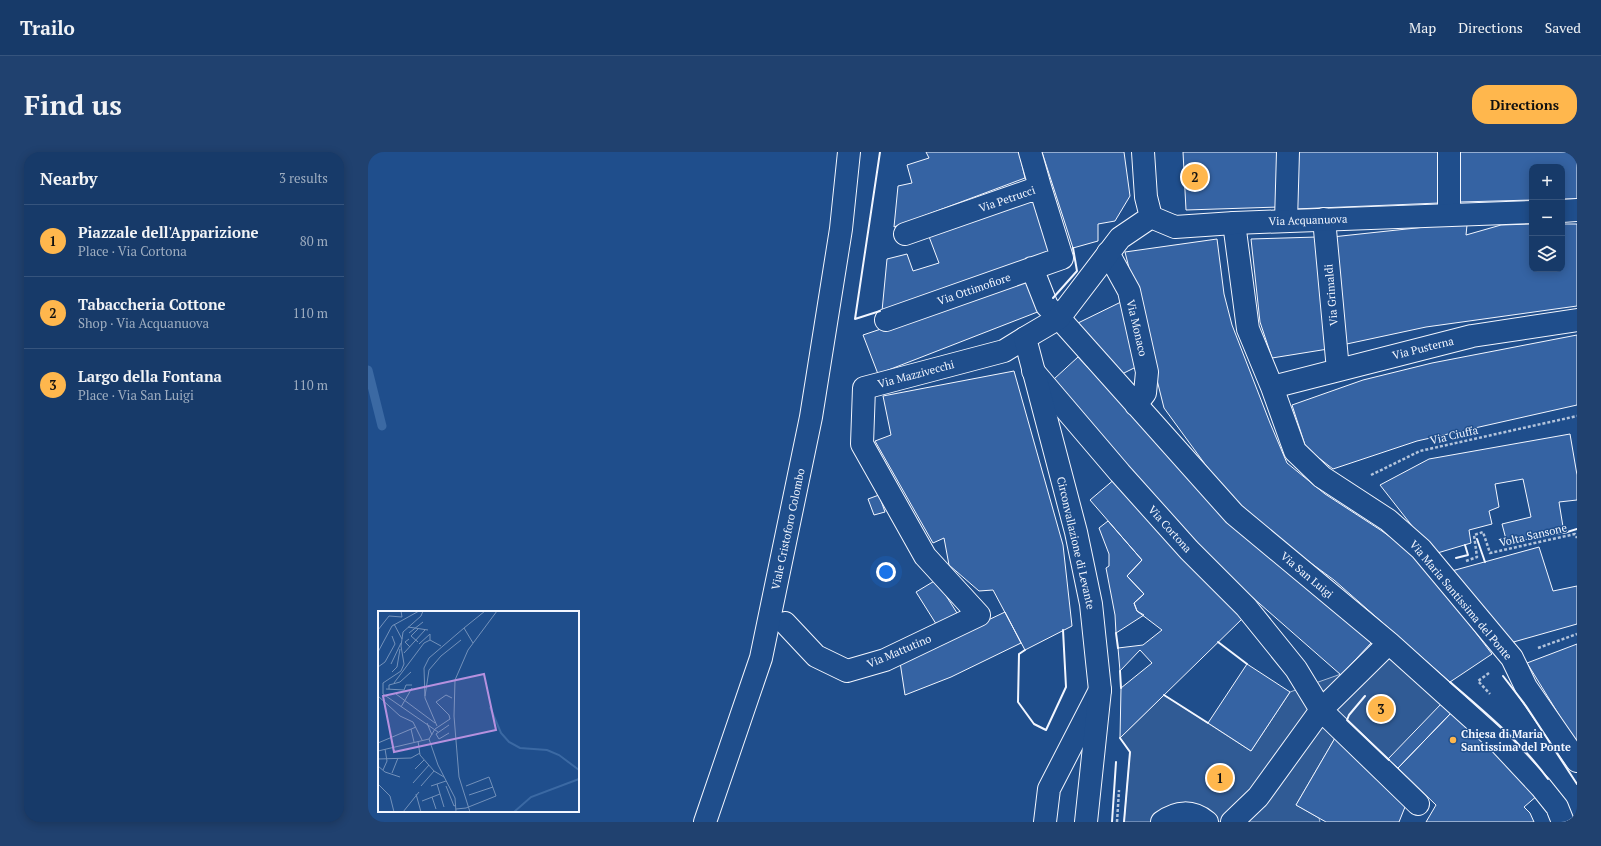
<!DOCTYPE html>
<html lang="en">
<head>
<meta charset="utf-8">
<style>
  :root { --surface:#173a69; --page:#20416f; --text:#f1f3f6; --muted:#9eadc0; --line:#36547d; --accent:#ffb74d }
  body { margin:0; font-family:"PT Serif",serif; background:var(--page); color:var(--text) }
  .controls { position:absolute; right:12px; top:12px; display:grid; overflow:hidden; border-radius:8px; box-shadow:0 2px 10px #0003 }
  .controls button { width:36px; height:36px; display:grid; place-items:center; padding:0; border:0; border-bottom:1px solid var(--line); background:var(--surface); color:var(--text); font:20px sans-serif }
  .you { position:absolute; left:518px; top:420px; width:14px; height:14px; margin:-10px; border:3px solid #fff; border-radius:50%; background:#1a73e8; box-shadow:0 0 0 6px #1a73e833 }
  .badge { display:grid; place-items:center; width:26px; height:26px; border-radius:50%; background:var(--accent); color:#111; font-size:13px; font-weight:700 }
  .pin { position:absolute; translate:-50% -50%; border:2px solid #fff; box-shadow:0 1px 4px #0006 }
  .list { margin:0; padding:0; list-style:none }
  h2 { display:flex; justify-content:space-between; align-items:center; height:52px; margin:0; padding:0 16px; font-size:17px }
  h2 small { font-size:13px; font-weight:400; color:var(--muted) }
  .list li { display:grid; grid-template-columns:26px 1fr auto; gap:12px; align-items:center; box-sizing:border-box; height:72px; padding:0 16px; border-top:1px solid var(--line) }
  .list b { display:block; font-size:15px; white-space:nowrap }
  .list p { margin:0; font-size:13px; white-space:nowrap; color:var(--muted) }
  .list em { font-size:13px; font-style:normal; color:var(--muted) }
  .icon { flex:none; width:22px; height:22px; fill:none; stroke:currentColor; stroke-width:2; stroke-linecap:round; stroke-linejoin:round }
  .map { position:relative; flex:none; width:1209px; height:670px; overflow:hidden; border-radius:16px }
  header { display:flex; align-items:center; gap:24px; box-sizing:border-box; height:56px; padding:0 20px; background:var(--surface); border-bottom:1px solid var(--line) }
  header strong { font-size:19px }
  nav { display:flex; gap:22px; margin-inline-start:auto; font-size:14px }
  .intro { display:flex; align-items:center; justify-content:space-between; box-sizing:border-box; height:96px; padding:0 24px }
  h1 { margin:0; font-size:28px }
  .button { padding:10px 18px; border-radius:16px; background:var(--accent); color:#111; font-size:14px; font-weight:700 }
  main { display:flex; gap:24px; padding:0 24px }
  aside { flex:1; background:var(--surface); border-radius:16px; box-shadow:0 2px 10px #0003 }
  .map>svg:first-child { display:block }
  .parking { fill:#305b95; stroke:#a8bbd7 }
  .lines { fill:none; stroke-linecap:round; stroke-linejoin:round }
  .stream { stroke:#3b69a3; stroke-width:9 }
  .building { fill:#3563a3; stroke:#f2f6ff }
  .minor-casing { stroke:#f2f6ff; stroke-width:24 }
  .tertiary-casing { stroke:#f2f6ff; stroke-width:24 }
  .secondary-casing { stroke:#f2f6ff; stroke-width:24 }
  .path { stroke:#b3c4dc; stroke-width:2.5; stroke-dasharray:3 2; stroke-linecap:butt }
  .minor { stroke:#1f4e8c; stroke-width:22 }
  .tertiary { stroke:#1f4e8c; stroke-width:22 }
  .secondary { stroke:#1f4e8c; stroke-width:22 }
  .wall { stroke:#f2f6ff; stroke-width:2 }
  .poi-dot { fill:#ffb74d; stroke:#1f4e8c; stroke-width:1.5 }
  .labels { text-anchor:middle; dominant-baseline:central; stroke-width:3; stroke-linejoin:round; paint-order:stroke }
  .street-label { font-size:11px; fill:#f2f6ff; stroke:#1f4e8c }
  .poi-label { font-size:11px; font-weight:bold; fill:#f2f6ff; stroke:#1f4e8c; text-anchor:start }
  .inset-river { fill:none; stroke:#3b69a3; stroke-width:2 }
  .inset-road { fill:none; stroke:#7391ba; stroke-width:1 }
  .view { fill:#b691df; fill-opacity:0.15; stroke:#b691df; stroke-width:2 }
  .inset-edge { fill:none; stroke:#f2f6ff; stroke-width:2 }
</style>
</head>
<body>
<header>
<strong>Trailo</strong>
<nav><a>Map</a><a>Directions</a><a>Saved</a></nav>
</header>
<div class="intro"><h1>Find us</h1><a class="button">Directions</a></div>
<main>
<aside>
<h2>Nearby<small>3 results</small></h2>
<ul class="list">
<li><span class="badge">1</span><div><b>Piazzale dell'Apparizione</b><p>Place · Via Cortona</p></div><em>80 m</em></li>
<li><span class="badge">2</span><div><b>Tabaccheria Cottone</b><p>Shop · Via Acquanuova</p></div><em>110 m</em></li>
<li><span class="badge">3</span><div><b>Largo della Fontana</b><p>Place · Via San Luigi</p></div><em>110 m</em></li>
</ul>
</aside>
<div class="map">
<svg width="1209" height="670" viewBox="0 0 1209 670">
  <rect width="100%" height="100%" fill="#1f4e8c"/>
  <!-- parking -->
  <path class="parking" d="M 1004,490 L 1084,560 L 1022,625 L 967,586 L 928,653 L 951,666 L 952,670 L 756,670 L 762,600 L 752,586 L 796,543 L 883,599 L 922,540 L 973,522 Z"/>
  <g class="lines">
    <!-- stream -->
    <path class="stream" d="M 0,218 L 14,274"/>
  </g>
  <!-- building -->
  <path class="building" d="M 558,0 L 651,0 L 657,26 L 526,75 L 530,34 L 544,31 L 539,13 L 561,6 Z
    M 674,0 L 756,0 L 762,44 L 747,69 L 730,72 L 730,89 L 705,96 Z
    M 815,0 L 913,0 L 911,55 L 818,58 Z
    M 926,0 L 1070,0 L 1071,51 L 927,57 Z
    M 1092,0 L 1209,0 L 1209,47 L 1194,47 L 1194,15 L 1164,15 L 1164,48 L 1092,50 Z
    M 667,47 L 684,101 L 514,159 L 519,107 L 539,102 L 545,119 L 571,111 L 560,82 Z
    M 1164,72 L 1164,117 L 1194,117 L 1194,72 L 1209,72 L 1209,154 L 1058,175 L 974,193 L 964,85 L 1076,73 L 1099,73 L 1098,83 L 1133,73 Z
    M 949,85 L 960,197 L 904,206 L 892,170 L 883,87 Z
    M 849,87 L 856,142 L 864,173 L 902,271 L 919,311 L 957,342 L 1014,379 L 1050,405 L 1124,502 L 1082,530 L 966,428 L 899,379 L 850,330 L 796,256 L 757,100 Z
    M 659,128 L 672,159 L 510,222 L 495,183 Z
    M 757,148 L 770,214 L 754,222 L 710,171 Z
    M 1209,183 L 1209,253 L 1049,289 L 965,317 L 938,296 L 924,253 L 995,228 L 1064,211 Z
    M 710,205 L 881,387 L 1004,490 L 973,523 L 827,395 L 686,227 Z
    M 646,219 L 695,393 L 704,474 L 657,498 L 625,438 L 611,439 L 581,413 L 576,386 L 565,391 L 507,289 L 523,283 L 515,244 Z
    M 1202,282 L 1209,323 L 1209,348 L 1191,350 L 1196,381 L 1139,391 L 1134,372 L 1163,365 L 1155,327 L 1127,332 L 1131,355 L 1121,359 L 1124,372 L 1101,378 L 1103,391 L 1066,402 L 1012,333 L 1061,307 Z
    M 748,326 L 875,466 L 752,586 L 753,536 L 784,511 L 772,498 L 752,519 L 750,496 L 775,493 L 794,478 L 769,459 L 766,451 L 776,442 L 759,424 L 774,408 L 722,348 Z
    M 511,343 L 517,360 L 506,363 L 500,347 Z
    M 740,369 L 774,408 L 759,424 L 776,442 L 766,451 L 769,459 L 776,463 L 748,481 L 747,463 L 738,416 L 741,414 L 741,402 L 731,376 Z
    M 1171,395 L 1185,439 L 1209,434 L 1209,472 L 1142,491 L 1080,420 Z
    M 568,428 L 591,464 L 570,475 L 548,440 Z
    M 637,460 L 653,491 L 583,525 L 537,543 L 532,510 Z
    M 1209,492 L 1209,592 L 1159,511 Z
    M 879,512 L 922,540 L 883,599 L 840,571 Z
    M 1074,551 L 1084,560 L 1030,616 L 1020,607 Z
    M 1084,560 L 1170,643 L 1156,655 L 1162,661 L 1166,670 L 1058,670 L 1068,653 L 1030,616 Z
    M 967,586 L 1037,655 L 1031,670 L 958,670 L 928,653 Z"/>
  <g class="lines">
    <!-- minor casing -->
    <g class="minor-casing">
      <path id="minor" d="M 662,0 L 672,35
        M 1081,0 L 1081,63
        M 956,67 L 970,218
        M 918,69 L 920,0
        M 866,71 L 880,177 L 904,235 L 927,299 L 954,325 L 1020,368 L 1053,397 L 1144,506 L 1158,535 L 1209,609
        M 740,101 L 761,139 L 779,220 L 777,241 L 768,253
        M 664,116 L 679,154 L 691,166 L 866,362 L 1021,491 L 1132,591 L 1173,635 L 1189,655 L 1195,670
        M 518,168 L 694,106 L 672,35 L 537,82
        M 665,219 L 752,321 L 821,398 L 878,455 L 928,517 L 953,558 L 1050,652
        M 904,235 L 1104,184 L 1209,168
        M 417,471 L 448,504 L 479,519 L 517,508 L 611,463 L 557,404 L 494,292 L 496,236 L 636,199 L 657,186
        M 677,670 L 681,637 L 732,538
        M 794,670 C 809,659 824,658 839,670
        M 864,670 L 890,645 L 953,558 L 1021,491"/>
    </g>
    <!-- tertiary casing -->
    <g class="tertiary-casing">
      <path id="tertiary" d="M 775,0 L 778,45 L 783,65
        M 1194,59 L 1209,58
        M 783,65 L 807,75 L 866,71 L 1164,60
        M 718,670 L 732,538 L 723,452 L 708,380 L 657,186 L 691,166 L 752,86 L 783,65"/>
    </g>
    <!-- secondary casing -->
    <g class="secondary-casing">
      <path id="secondary" d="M 337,670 L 393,506 L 443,265 L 473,77 L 481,0"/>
    </g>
    <!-- path -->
    <path class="path" d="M 1003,323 L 1052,299 L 1209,264
      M 1098,409 L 1109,405 L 1106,383 L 1115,380 L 1122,401 L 1207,382 L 1209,386
      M 1170,496 L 1209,482
      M 1121,521 L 1110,529 L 1122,542
      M 749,670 L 751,638"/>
    <!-- minor -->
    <use href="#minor" class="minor"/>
    <!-- tertiary -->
    <use href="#tertiary" class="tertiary"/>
    <!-- secondary -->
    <use href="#secondary" class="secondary"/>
    <!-- wall -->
    <path class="wall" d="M 512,0 L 487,167 L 512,159
      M 685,146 L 709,119 L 705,96
      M 1196,381 L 1209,377
      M 1109,387 L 1117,410
      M 1088,406 L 1100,403 L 1097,393
      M 748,481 L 750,496
      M 850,490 L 879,512
      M 657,498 L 651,502 L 650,550 L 666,572 L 678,578 L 698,535 L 695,478
      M 752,519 L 753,536
      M 1135,524 L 1158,554 L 1209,632
      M 1082,530 C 1117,560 1153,590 1180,627
      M 796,543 L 840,571
      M 997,544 L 981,563 L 979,568 L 1021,608
      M 752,586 L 762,600 L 756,670
      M 744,670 L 748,610"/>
  </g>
  <!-- markers -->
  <circle class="poi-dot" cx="1085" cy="588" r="4"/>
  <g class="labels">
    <!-- street labels -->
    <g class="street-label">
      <text transform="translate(639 47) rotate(-19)">Via Petrucci</text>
      <text transform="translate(940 68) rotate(-2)">Via Acquanuova</text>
      <text transform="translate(606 137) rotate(-19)">Via Ottimofiore</text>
      <text transform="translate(963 143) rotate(-95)">Via Grimaldi</text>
      <text transform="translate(769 176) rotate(77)">Via Monaco</text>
      <text transform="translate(1055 196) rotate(-14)">Via Pusterna</text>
      <text transform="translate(548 222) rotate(-15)">Via Mazzivecchi</text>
      <text transform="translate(1086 283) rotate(-13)">Via Ciuffa</text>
      <text transform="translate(420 377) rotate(-78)">Viale Cristoforo Colombo</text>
      <text transform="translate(802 377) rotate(48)">Via Cortona</text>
      <text transform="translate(1165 383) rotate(-13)">Volta Sansone</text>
      <text transform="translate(708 391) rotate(77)">Circonvallazione di Levante</text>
      <text transform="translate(939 423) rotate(40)">Via San Luigi</text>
      <text transform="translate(1093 448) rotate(50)">Via Maria Santissima del Ponte</text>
      <text transform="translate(531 499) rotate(-23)">Via Mattutino</text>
    </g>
    <!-- poi labels -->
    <g class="poi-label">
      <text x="1093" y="582">Chiesa di Maria<tspan x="1093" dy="13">Santissima del Ponte</tspan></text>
    </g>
  </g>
  <!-- overview -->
  <g transform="translate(10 459)">
    <rect width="201" height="201" fill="#1f4e8c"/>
    <path class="inset-river" d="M 112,96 L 123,122 L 131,131 L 142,137 L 169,139 L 181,144 L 201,159M 136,201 L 153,186 L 201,168"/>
    <path class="inset-road" d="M 45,0 L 43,5 L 25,21 L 23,35 L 26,53 L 23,60 L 5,72 L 5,83 L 60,121M 16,13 L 24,28M 30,16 L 50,19M 0,19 L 11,5 L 24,6 L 23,0M 31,22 L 45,11M 31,28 L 27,31 L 32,36M 40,31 L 33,25 L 40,18M 95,32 L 86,17 L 107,0M 41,33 L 52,23 L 52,29 L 63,35M 0,41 L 14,15 L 41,0M 26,42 L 47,19M 13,53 L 23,32M 0,56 L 7,51 L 17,33 L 14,25M 14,61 L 19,56 L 22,38M 16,72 L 46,32 L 52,29M 8,78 L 26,79 L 28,74 L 34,74M 11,78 L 11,74 L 22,71 L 33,61M 18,83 L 57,112M 0,85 L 22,105 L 35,111 L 44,129M 47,85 L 51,59 L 63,45 L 83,29M 23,96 L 34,77M 49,112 L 54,124M 59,115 L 47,87 L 46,57 L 51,47 L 86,17M 33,118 L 36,131M 71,122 L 61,128 L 58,123 L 71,114M 51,128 L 60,154 L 77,187 L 78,201M 51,128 L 57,118 L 72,108 L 71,104 L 58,91 L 68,84 L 74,87M 40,130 L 42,144 L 56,160 L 66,166M 0,132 L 38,116M 0,140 L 51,128M 0,148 L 33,147 L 42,142M 0,155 L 7,161 L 22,166M 37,158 L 46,149M 5,159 L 9,150 L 7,138M 14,162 L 20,147M 35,172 L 51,154M 0,173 L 12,185 L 16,201M 59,173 L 66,196M 43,175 L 56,160M 53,175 L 68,170M 68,175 L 76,195 L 78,194M 38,183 L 43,201M 91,184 L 115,176M 54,186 L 58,198M 44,190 L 62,183M 78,198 L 88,197 L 118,185 L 111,166 L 88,175M 25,201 L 41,181M 92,201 L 81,166 L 76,105 L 77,69 L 90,39 L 119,0"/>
    <path class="view" d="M 106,63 L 118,119 L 16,141 L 5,85 Z"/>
    <rect width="201" height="201" class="inset-edge"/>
  </g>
</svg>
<div class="controls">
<button>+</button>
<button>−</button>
<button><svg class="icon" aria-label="layers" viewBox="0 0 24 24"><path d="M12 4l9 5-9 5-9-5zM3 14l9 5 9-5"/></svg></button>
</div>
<div class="you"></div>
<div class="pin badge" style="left:852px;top:626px">1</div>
<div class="pin badge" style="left:827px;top:25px">2</div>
<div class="pin badge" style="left:1013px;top:557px">3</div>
</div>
</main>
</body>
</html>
